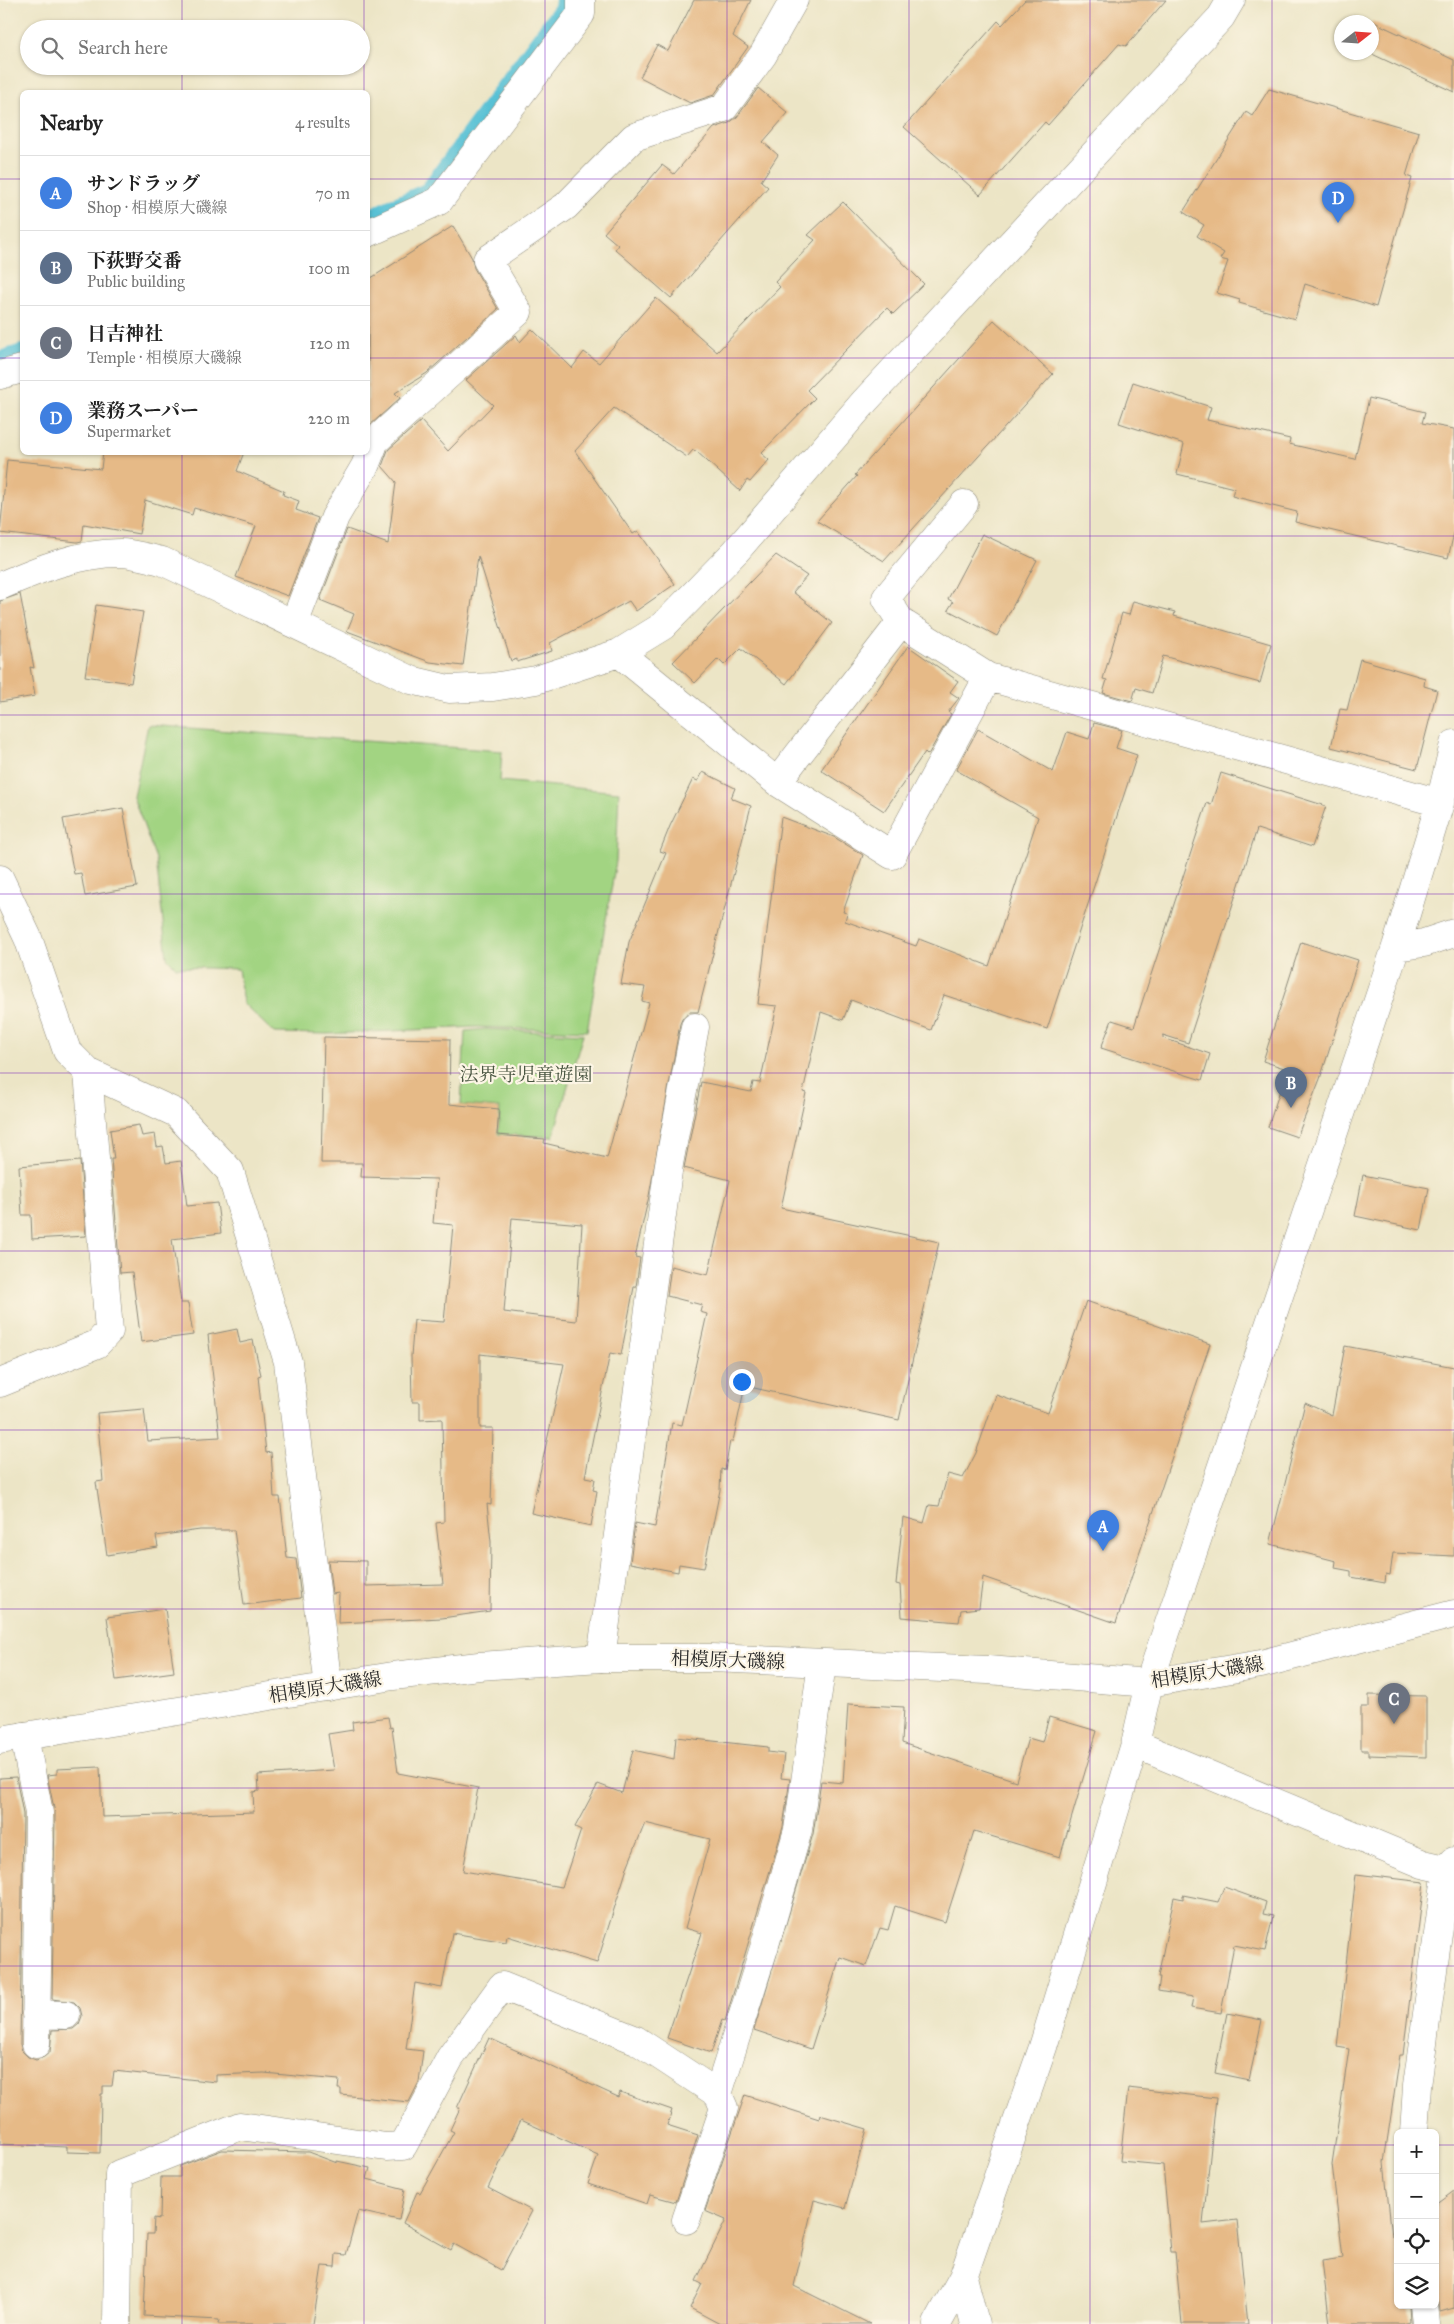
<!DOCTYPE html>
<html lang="en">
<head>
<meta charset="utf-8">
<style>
  :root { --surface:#fff; --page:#f6f6f6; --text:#222; --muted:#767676; --line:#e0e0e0; --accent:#d1495b }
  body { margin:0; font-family:"IM FELL Great Primer","Noto Serif JP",serif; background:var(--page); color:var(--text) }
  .controls { position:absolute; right:15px; bottom:15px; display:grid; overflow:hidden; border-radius:8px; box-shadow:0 1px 4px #0004 }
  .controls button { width:45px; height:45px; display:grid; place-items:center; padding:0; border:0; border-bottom:1px solid var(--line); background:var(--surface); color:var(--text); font:25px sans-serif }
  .compass { position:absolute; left:1334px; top:15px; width:45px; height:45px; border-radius:50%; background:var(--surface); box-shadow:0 1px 4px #0004; rotate:73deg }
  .you { position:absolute; left:741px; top:1381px; width:18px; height:18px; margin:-12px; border:4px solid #fff; border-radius:50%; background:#1a73e8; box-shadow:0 0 0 8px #1a73e833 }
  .badge { display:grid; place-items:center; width:32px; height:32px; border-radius:50%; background:var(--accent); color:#fff; font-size:16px; font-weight:700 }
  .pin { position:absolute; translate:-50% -41px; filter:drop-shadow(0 1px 2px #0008) }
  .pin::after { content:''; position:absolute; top:26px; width:18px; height:15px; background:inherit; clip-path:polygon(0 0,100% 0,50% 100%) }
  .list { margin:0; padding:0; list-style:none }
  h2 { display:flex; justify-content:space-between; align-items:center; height:65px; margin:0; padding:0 20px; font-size:21px }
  h2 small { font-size:16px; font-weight:400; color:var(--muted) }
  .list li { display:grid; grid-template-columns:32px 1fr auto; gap:15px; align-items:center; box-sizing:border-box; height:75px; padding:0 20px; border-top:1px solid var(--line) }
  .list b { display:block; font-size:19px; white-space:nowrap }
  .list p { margin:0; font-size:16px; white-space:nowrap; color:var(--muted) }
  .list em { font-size:16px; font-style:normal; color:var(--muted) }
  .icon { flex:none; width:28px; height:28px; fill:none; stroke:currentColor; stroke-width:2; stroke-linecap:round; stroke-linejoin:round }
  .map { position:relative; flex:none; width:1454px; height:2324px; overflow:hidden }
  .search { position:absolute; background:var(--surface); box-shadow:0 1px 4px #0004; left:20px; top:20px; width:350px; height:55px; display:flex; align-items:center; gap:12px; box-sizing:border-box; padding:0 18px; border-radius:28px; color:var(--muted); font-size:19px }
  .panel { position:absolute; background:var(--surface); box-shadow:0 1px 4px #0004; left:20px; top:90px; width:350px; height:365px; border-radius:8px }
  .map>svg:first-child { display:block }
  .green { fill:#a2d482; stroke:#668056 }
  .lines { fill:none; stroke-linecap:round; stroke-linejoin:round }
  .stream { stroke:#58c1d5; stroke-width:12 }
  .building { fill:#e6ba87; fill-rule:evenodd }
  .minor-casing { stroke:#8c8878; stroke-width:29 }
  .major-casing { stroke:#8c8878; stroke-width:29 }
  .minor { stroke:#fff; stroke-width:28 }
  .major { stroke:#fff; stroke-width:28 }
  .grid { fill:none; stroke:#7b2cbf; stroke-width:1; stroke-opacity:0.55 }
  .labels { text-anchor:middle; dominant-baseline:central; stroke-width:4.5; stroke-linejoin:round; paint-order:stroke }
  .park-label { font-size:19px; fill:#495541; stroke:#fcf5e5 }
  .street-label { font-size:19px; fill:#2b2b2b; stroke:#fcf5e5 }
</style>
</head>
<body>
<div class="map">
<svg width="1454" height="2324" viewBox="0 0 1454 2324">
  <rect width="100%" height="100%" fill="#fcf5e5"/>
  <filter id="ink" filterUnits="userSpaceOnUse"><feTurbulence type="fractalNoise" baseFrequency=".02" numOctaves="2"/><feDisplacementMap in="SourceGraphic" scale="10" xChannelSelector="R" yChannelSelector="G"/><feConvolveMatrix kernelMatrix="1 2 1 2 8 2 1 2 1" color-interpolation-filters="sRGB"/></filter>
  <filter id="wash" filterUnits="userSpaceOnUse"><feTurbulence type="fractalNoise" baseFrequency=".0096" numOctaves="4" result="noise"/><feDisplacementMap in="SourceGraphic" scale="20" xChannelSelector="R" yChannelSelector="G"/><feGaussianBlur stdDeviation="1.12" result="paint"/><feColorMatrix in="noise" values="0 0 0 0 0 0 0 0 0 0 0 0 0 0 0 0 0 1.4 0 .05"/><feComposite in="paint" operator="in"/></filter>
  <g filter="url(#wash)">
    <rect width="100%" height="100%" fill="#ece5c6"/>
    <!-- green -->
    <path class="green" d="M 148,725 L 502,751 L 500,781 L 619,792 L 616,861 L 587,1031 L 476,1027 L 327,1034 L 274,1033 L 243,1003 L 238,969 L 176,967 L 167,958 L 156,859 L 133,796 Z
      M 486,1029 L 583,1034 L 553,1137 L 498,1134 L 500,1108 L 461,1105 L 465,1031 Z"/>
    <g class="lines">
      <!-- stream -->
      <path class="stream" d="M 368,215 L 426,189 L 560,7 L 561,0
        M 0,357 L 22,350"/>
    </g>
    <g id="blocks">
      <!-- building -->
      <path class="building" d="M 694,0 L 751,0 L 733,36 L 748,47 L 714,95 L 690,103 L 640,77 L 657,45 L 668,51 Z
        M 1025,0 L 1166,0 L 1126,46 L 1119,44 L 1048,125 L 1045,122 L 980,195 L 904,127 L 998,21 L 1002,25 Z
        M 1372,21 L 1454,60 L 1454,92 L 1372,54 Z
        M 758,88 L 788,113 L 763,142 L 778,155 L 761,181 L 768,187 L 671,298 L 615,249 L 618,245 L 604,233 L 662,165 L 674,174 L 714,128 L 729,123 L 737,117 Z
        M 1269,89 L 1419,132 L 1406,176 L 1412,178 L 1376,307 L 1305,284 L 1295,319 L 1239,303 L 1240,300 L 1217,293 L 1228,261 L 1220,259 L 1224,253 L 1197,236 L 1204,225 L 1183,212 L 1246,112 L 1252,116 Z
        M 843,202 L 924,284 L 893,314 L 887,308 L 807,390 L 815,398 L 761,453 L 769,460 L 750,482 L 747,480 L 740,491 L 696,451 L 693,450 L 687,457 L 614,408 L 575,451 L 633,534 L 638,531 L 675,584 L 636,611 L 629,601 L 550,643 L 552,651 L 517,662 L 517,659 L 511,661 L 478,556 L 463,666 L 430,662 L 347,631 L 354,614 L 320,600 L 347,529 L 388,544 L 396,482 L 382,466 L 388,450 L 421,421 L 448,451 L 493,405 L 466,380 L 516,335 L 520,342 L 532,329 L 572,368 L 584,352 L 599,363 L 656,298 L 717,352 L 780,287 L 775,282 L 815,240 L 808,235 Z
        M 453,226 L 472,258 L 474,268 L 498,309 L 427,373 L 395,393 L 400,398 L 368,427 L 368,280 Z
        M 994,320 L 1053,374 L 884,561 L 817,521 L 857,476 L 855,475 Z
        M 1133,382 L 1211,407 L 1207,420 L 1290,439 L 1289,444 L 1355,459 L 1369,398 L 1425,412 L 1422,423 L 1454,429 L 1454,533 L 1448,558 L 1295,522 L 1297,512 L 1232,496 L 1234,488 L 1177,474 L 1184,444 L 1119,423 Z
        M 103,452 L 244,452 L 237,471 L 284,491 L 283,495 L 299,501 L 296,510 L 318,518 L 288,596 L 236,577 L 256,526 L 194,508 L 192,515 L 145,500 L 139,534 L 84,524 L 82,541 L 77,542 L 0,533 L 7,460 L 101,469 Z
        M 982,534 L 1037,560 L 997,636 L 948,610 L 953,602 L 948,599 Z
        M 776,555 L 807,576 L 793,592 L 832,623 L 786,684 L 741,648 L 724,665 L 718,659 L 695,683 L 673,662 Z
        M 20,594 L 34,668 L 30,667 L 35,696 L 0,702 L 0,601 Z
        M 1133,601 L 1175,612 L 1174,616 L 1271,644 L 1260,683 L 1163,656 L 1152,693 L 1136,688 L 1132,701 L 1103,693 L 1107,680 L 1103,679 L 1122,613 L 1129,615 Z
        M 96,605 L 143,612 L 131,683 L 85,676 Z
        M 908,646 L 958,681 L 950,692 L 959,698 L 948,712 L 951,714 L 928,755 L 925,752 L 884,811 L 821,770 Z
        M 1360,659 L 1425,678 L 1424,686 L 1437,690 L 1417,769 L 1331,747 L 1340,709 L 1347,710 Z
        M 1094,723 L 1122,730 L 1116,748 L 1137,755 L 1047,1029 L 944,995 L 931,1030 L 851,1000 L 843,1020 L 821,1012 L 803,1092 L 806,1093 L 781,1208 L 939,1242 L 899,1420 L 745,1386 L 733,1441 L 730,1441 L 725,1470 L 721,1469 L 720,1490 L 704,1568 L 679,1564 L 678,1572 L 630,1563 L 635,1523 L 655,1527 L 672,1423 L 682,1425 L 707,1314 L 700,1312 L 702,1305 L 667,1296 L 671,1266 L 708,1275 L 730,1180 L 684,1168 L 701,1082 L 751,1092 L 753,1082 L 760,1083 L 777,1006 L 758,1004 L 781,817 L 834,837 L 863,855 L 843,912 L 847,913 L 845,921 L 916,946 L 919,939 L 989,966 L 1038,817 L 956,770 L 978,729 L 1053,772 L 1067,732 L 1089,739 Z
        M 703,772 L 735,788 L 731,798 L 751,806 L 698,1012 L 689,1012 L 683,1017 L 680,1024 L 649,1196 L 635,1257 L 640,1258 L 636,1287 L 634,1287 L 621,1355 L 610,1353 L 585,1477 L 595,1479 L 593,1490 L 597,1491 L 591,1526 L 531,1513 L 564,1364 L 480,1354 L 480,1428 L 493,1428 L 491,1505 L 487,1504 L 491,1542 L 490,1611 L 442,1618 L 338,1623 L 339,1593 L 332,1594 L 328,1560 L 366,1561 L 366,1586 L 443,1584 L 436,1523 L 444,1522 L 442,1419 L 420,1420 L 420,1402 L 412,1402 L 411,1356 L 414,1320 L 444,1322 L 453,1225 L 433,1223 L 437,1179 L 361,1177 L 362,1163 L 321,1163 L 324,1037 L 450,1039 L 449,1104 L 499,1109 L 497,1135 L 545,1139 L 544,1143 L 607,1158 L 649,1003 L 642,1001 L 645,987 L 621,984 L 629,942 L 666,853 L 660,851 L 670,826 L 693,779 L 698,781 ZM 512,1218 L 582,1224 L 576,1321 L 504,1312 Z
        M 1221,773 L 1326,806 L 1312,847 L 1257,829 L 1188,1043 L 1163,1035 L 1163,1038 L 1210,1054 L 1202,1080 L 1101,1048 L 1112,1020 L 1134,1027 L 1207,803 L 1211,805 Z
        M 123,808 L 137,887 L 85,896 L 81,873 L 74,874 L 63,819 Z
        M 1301,942 L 1358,960 L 1320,1079 L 1297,1137 L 1268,1127 L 1287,1069 L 1263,1061 Z
        M 139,1125 L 142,1136 L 155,1134 L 157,1147 L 163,1146 L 166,1163 L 181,1161 L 187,1206 L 217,1203 L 221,1233 L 172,1239 L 181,1303 L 188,1303 L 193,1335 L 141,1342 L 132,1272 L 120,1273 L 111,1159 L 114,1159 L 110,1130 Z
        M 80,1161 L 86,1236 L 32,1239 L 31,1215 L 22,1215 L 19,1166 Z
        M 1363,1175 L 1429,1188 L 1421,1230 L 1355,1216 Z
        M 1086,1301 L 1210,1344 L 1116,1623 L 983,1577 L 979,1608 L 961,1610 L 959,1622 L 902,1617 L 900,1585 L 896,1584 L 903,1517 L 924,1523 L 929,1505 L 939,1506 L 948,1474 L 963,1478 L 976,1453 L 996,1395 L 1048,1413 Z
        M 237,1329 L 240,1343 L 253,1340 L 261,1375 L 258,1376 L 266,1453 L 271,1452 L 274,1497 L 280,1497 L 287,1558 L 296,1559 L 301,1598 L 244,1605 L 234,1530 L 200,1530 L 156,1536 L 158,1547 L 107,1555 L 96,1482 L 103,1481 L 97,1413 L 144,1409 L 148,1441 L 220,1437 L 208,1335 Z
        M 1345,1346 L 1454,1367 L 1454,1556 L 1393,1553 L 1390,1575 L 1386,1574 L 1385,1583 L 1351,1577 L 1351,1571 L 1335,1568 L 1336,1561 L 1270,1544 L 1305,1403 L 1332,1415 Z
        M 165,1609 L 174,1672 L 116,1680 L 107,1617 Z
        M 1369,1695 L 1426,1696 L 1426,1757 L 1368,1755 L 1368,1750 L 1361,1750 L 1361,1707 L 1369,1707 Z
        M 848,1704 L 904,1707 L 902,1743 L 1016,1781 L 1028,1738 L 1042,1742 L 1049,1717 L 1097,1731 L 1060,1857 L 974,1831 L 945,1922 L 895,1906 L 888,1930 L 880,1928 L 866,1966 L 840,1957 L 811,2049 L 754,2030 L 813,1834 L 821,1781 L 843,1783 Z
        M 388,1717 L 390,1728 L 392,1727 L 398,1773 L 478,1788 L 463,1871 L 562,1887 L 581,1830 L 575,1827 L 598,1784 L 622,1793 L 633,1750 L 674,1759 L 676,1737 L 768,1747 L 768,1752 L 784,1754 L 781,1778 L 790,1779 L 783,1827 L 725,2021 L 722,2020 L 711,2053 L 667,2038 L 702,1933 L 685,1928 L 710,1839 L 645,1823 L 628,1865 L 597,1963 L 507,1936 L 506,1942 L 452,1933 L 442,1988 L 415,1983 L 406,2049 L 423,2051 L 419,2082 L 409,2102 L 341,2095 L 341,2089 L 338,2089 L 339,2080 L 264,2073 L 216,2075 L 216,2082 L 114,2071 L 112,2086 L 103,2086 L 103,2094 L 101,2094 L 100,2153 L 67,2152 L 67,2147 L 0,2144 L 0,1778 L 16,1777 L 23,1814 L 20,2044 L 22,2051 L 28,2057 L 36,2060 L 44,2057 L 50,2052 L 52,2030 L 73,2029 L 79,2024 L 82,2016 L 80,2008 L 74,2002 L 52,1999 L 55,1813 L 47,1775 L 57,1774 L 57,1769 L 100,1767 L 102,1817 L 254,1812 L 253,1792 L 259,1791 L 258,1775 L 334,1770 L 328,1734 L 353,1730 L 352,1722 Z
        M 1356,1874 L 1424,1882 L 1403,2055 L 1400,2055 L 1384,2162 L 1392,2237 L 1398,2233 L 1398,2305 L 1409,2305 L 1410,2322 L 1403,2324 L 1330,2324 L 1322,2261 L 1343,2258 L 1332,2164 L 1349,2049 L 1337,2047 Z
        M 1224,1887 L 1266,1902 L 1263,1914 L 1273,1916 L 1265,1951 L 1234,1945 L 1221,2013 L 1191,2008 L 1193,1997 L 1158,1991 L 1160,1977 L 1158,1977 L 1174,1897 L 1183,1899 L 1183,1895 L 1218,1902 Z
        M 1227,2013 L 1262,2020 L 1249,2080 L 1215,2073 Z
        M 489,2038 L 618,2097 L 620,2092 L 672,2110 L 667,2125 L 698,2135 L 676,2202 L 650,2195 L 647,2204 L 588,2184 L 598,2155 L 521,2120 L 488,2188 L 532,2211 L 501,2270 L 454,2244 L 451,2250 L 403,2223 L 417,2192 L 420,2193 L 454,2132 L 450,2130 L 460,2108 L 457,2108 Z
        M 1128,2088 L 1216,2098 L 1203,2224 L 1237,2220 L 1248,2324 L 1182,2324 L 1175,2252 L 1171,2252 L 1163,2165 L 1120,2161 Z
        M 745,2095 L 819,2119 L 820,2115 L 867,2129 L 845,2208 L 814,2200 L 794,2286 L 870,2324 L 720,2324 L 690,2308 L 702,2284 L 696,2281 L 726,2220 L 705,2211 Z
        M 222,2150 L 308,2152 L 337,2163 L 337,2161 L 370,2168 L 367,2179 L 405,2189 L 399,2220 L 358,2211 L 346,2255 L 336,2254 L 335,2267 L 322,2266 L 313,2324 L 218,2324 L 219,2320 L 144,2316 L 147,2234 L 153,2234 L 154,2218 L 160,2219 L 161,2177 L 180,2177 L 180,2166 Z
        M 1454,2191 L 1454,2308 L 1440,2312 L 1439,2303 L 1435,2295 L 1435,2205 Z"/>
    </g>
  </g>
  <g filter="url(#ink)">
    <use href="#blocks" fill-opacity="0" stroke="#8c8878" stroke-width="1"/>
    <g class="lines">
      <!-- minor casing -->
      <g class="minor-casing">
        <path id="minor" d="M 368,233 L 439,201 L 581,14 L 581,0
          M 0,375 L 22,369
          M 0,586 C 37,570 78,553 120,553 C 133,553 148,558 162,561 L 411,680 L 449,689 L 493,687 L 536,680 L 619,653 L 663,626 L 736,551 L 865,401 L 1221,17 L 1231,0
          M 901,622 L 886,598 L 964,504
          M 294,624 L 335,517 L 365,466 L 375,441 L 518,312 L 487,260 L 566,206 L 634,137 L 724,108 L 763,55 L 794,0
          M 619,653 L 777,782 L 892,855 L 988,677 L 1440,803
          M 777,782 L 901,622 L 988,677
          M 0,879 L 28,938 L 67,1051 L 88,1072 L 176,1113 L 230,1171 L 288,1362 L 328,1687
          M 1396,947 L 1424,943 L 1454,933
          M 0,1383 L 97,1344 L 109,1331 L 88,1072
          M 601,1658 L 669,1164 L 695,1027
          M 24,1736 L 39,1813 L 36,2044
          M 1135,1744 L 1423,1864 L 1454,1871
          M 36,2014 L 66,2015
          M 1414,2133 L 1417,2086 L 1447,1869 L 1454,1861
          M 686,2220 L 724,2108 L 718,2094 L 764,1948 L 798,1830 L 822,1664
          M 963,2277 L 975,2324
          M 1424,2305 L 1426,2324
          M 117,2324 L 119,2174 L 240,2126 L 386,2147 L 403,2146 L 450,2058 L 502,1986 L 636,2040 L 718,2094
          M 937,2324 L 963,2277 L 1043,2047 L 1135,1744 L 1149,1683 L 1396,947 L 1440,803 L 1454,744"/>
      </g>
      <!-- major casing -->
      <g class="major-casing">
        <path id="major" d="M 0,1740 L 393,1676 L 479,1666 L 601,1658 L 711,1658 L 988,1670 L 1149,1683 L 1261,1664 L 1454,1614"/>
      </g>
      <!-- minor -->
      <use href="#minor" class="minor"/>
      <!-- major -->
      <use href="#major" class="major"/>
    </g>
  </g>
  <!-- grid -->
  <path class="grid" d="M 182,0 L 182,29M 364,0 L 364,92M 545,0 L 545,2324M 727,0 L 727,2324M 909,0 L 909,2324M 1090,0 L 1090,2324M 1272,0 L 1272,2324M 182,66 L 182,92M 0,179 L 22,179M 368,179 L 1454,179M 0,358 L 22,358M 368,358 L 1454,358M 182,452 L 182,2324M 364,452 L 364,2324M 0,536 L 1454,536M 0,715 L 1454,715M 0,894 L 1454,894M 0,1073 L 1454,1073M 0,1251 L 1454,1251M 0,1430 L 1454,1430M 0,1609 L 1454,1609M 0,1788 L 1454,1788M 0,1966 L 1454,1966M 0,2145 L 1398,2145M 1435,2145 L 1454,2145"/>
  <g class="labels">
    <!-- park labels -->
    <g class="park-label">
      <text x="526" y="1074">法界寺児童遊園</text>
    </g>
    <!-- street labels -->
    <g class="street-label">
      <text transform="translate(728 1660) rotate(2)">相模原大磯線</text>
      <text transform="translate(1207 1672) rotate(-9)">相模原大磯線</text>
      <text transform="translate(325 1687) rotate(-9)">相模原大磯線</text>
    </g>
  </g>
</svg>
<div class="controls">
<button>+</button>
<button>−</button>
<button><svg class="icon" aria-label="locate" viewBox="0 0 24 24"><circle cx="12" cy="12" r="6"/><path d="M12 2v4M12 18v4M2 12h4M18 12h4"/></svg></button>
<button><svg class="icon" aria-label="layers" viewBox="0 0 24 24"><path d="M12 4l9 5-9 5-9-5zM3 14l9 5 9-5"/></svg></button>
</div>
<svg class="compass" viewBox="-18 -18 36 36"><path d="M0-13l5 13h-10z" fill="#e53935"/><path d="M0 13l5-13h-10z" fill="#767676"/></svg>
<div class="you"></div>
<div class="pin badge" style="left:1103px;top:1551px;background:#3f7fe0">A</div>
<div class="pin badge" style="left:1291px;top:1108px;background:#5c6f8a">B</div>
<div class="pin badge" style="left:1394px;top:1724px;background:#6b7280">C</div>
<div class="pin badge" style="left:1338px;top:223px;background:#3f7fe0">D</div>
<div class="search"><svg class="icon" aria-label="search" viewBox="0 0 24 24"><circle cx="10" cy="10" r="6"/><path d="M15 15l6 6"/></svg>Search here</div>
<section class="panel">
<h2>Nearby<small>4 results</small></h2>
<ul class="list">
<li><span class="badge" style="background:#3f7fe0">A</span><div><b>サンドラッグ</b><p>Shop · 相模原大磯線</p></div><em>70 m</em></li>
<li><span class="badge" style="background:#5c6f8a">B</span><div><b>下荻野交番</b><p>Public building</p></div><em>100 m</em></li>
<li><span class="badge" style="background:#6b7280">C</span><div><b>日吉神社</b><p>Temple · 相模原大磯線</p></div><em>120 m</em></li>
<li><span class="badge" style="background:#3f7fe0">D</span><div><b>業務スーパー</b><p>Supermarket</p></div><em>220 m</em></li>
</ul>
</section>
</div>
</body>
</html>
